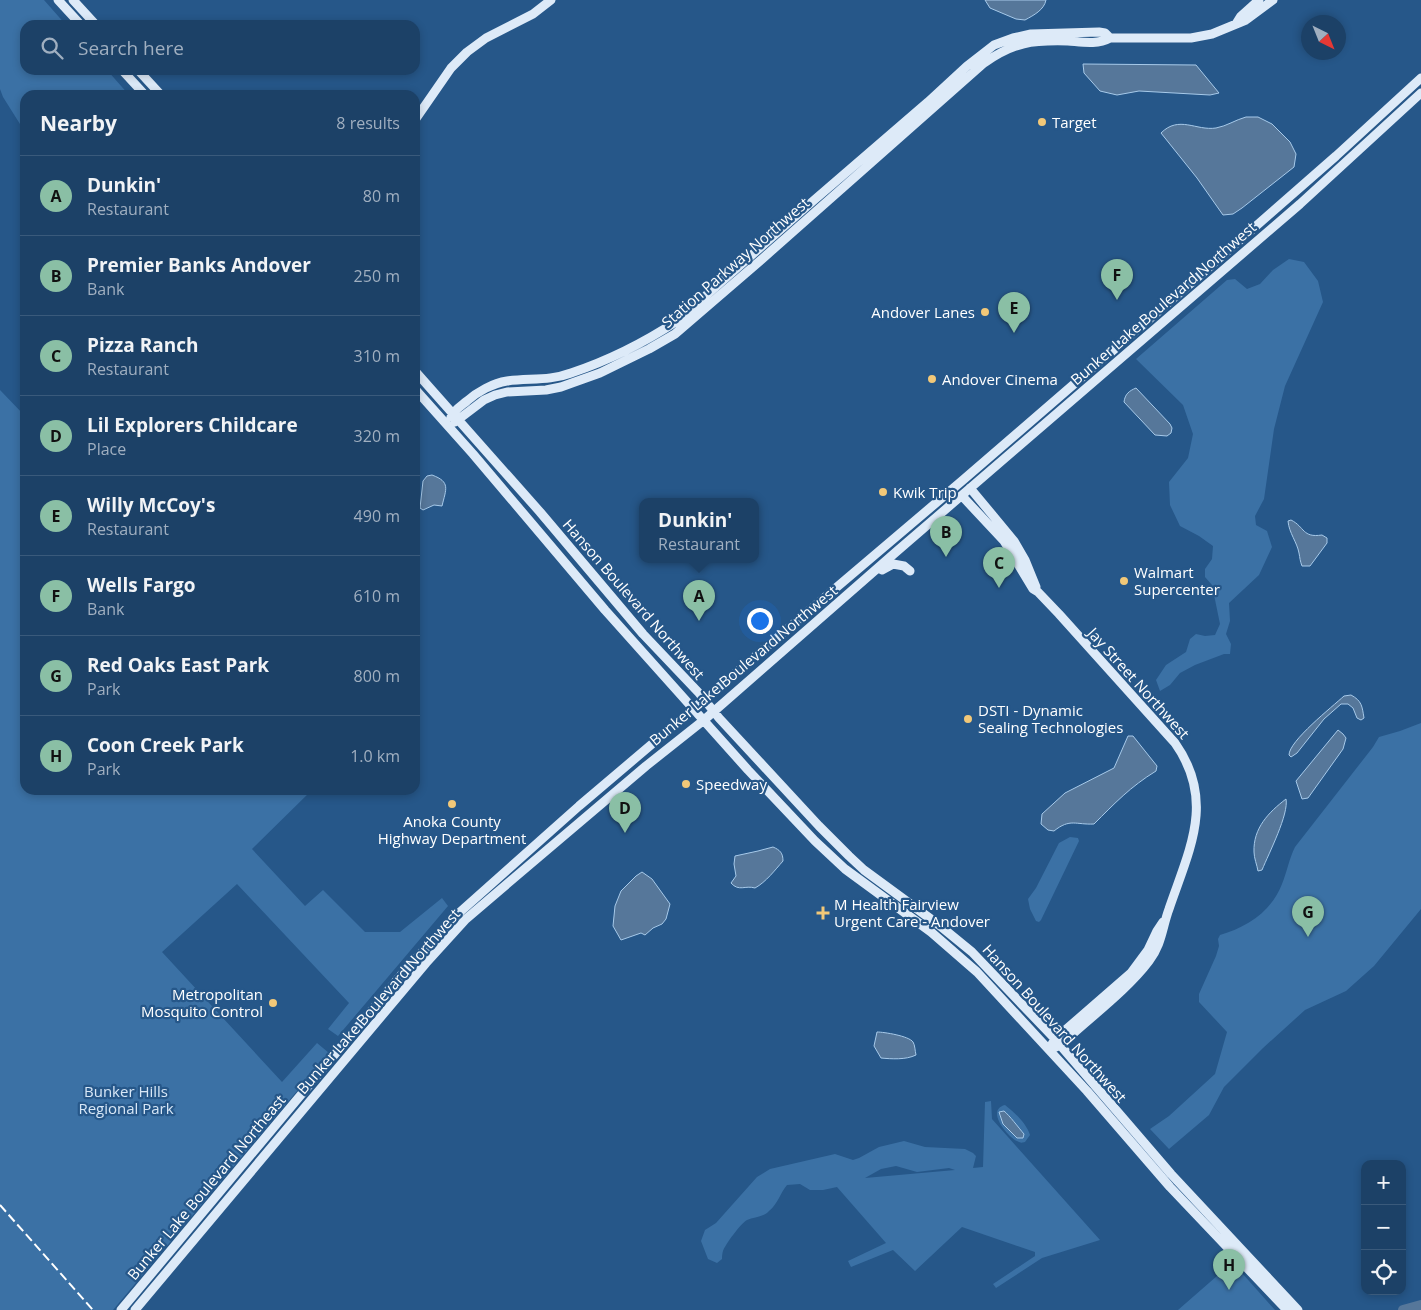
<!DOCTYPE html>
<html lang="en">
<head>
<meta charset="utf-8">
<style>
  :root { --surface:#1c4167; --page:#25486d; --text:#f1f3f6; --muted:#a0afc0; --line:#3a5a7b; --accent:#8abfa5 }
  body { margin:0; font-family:"Open Sans",sans-serif; background:var(--page); color:var(--text) }
  .controls { position:absolute; right:15px; bottom:15px; display:grid; overflow:hidden; border-radius:10px; box-shadow:0 2px 8px #0003 }
  .controls button { width:45px; height:45px; display:grid; place-items:center; padding:0; border:0; border-bottom:1px solid var(--line); background:var(--surface); color:var(--text); font:25px sans-serif }
  .compass { position:absolute; left:1301px; top:15px; width:45px; height:45px; border-radius:50%; background:var(--surface); box-shadow:0 2px 8px #0003; rotate:137deg }
  .you { position:absolute; left:759px; top:620px; width:18px; height:18px; margin:-12px; border:4px solid #fff; border-radius:50%; background:#1a73e8; box-shadow:0 0 0 8px #1a73e833 }
  .badge { display:grid; place-items:center; width:32px; height:32px; border-radius:50%; background:var(--accent); color:#111; font-size:16px; font-weight:700 }
  .pin { position:absolute; translate:-50% -41px; filter:drop-shadow(0 1px 2px #0008) }
  .pin::after { content:''; position:absolute; top:26px; width:18px; height:15px; background:inherit; clip-path:polygon(0 0,100% 0,50% 100%) }
  .popup { position:absolute; left:639px; top:498px; width:120px; height:65px; box-sizing:border-box; display:grid; place-content:center; border-radius:10px; background:var(--surface); filter:drop-shadow(0 1px 4px #0005); font-size:16px; white-space:nowrap; color:var(--muted) }
  .popup b { font-size:19px; color:var(--text) }
  .popup::after { content:''; position:absolute; left:50%; top:100%; margin-left:-10px; border:10px solid transparent; border-top-color:var(--surface) }
  .list { margin:0; padding:0; list-style:none }
  h2 { display:flex; justify-content:space-between; align-items:center; height:65px; margin:0; padding:0 20px; font-size:21px }
  h2 small { font-size:16px; font-weight:400; color:var(--muted) }
  .list li { display:grid; grid-template-columns:32px 1fr auto; gap:15px; align-items:center; box-sizing:border-box; height:80px; padding:0 20px; border-top:1px solid var(--line) }
  .list b { display:block; font-size:19px; white-space:nowrap }
  .list p { margin:0; font-size:16px; white-space:nowrap; color:var(--muted) }
  .list em { font-size:16px; font-style:normal; color:var(--muted) }
  .icon { flex:none; width:28px; height:28px; fill:none; stroke:currentColor; stroke-width:2; stroke-linecap:round; stroke-linejoin:round }
  .map { position:relative; flex:none; width:1421px; height:1310px; overflow:hidden }
  .search { position:absolute; background:var(--surface); box-shadow:0 2px 8px #0003; left:20px; top:20px; width:400px; height:55px; display:flex; align-items:center; gap:12px; box-sizing:border-box; padding:0 18px; border-radius:15px; color:var(--muted); font-size:19px }
  .panel { position:absolute; background:var(--surface); box-shadow:0 2px 8px #0003; left:20px; top:90px; width:400px; height:705px; border-radius:15px }
  .map>svg:first-child { display:block }
  .green { fill:#3b71a5; fill-rule:evenodd }
  .water { fill:#56779a; stroke:#a7caea }
  .lines { fill:none; stroke-linecap:round; stroke-linejoin:round }
  .river { stroke:#56779a; stroke-width:10 }
  .secondary { stroke:#ddeaf8; stroke-width:9 }
  .rail { stroke:#fff; stroke-width:2; stroke-dasharray:9 4; stroke-linecap:butt }
  .poi-dot { fill:#f2c878; stroke:#265789; stroke-width:2 }
  .labels { text-anchor:middle; dominant-baseline:central; stroke-width:4.5; stroke-linejoin:round; paint-order:stroke }
  .poi-label { font-size:15px; fill:#fff; stroke:#265789; text-anchor:start }
  .street-label { font-size:15px; fill:#fff; stroke:#265789 }
  .park-label { font-size:15px; fill:#d7e7f7; stroke:#265789 }
</style>
</head>
<body>
<div class="map">
<svg width="1421" height="1310" viewBox="0 0 1421 1310">
  <rect width="100%" height="100%" fill="#265789"/>
  <!-- green -->
  <path class="green" d="M 0,0 L 44,0 L 66,25 L 25,25 L 25,70 L 107,70 L 129,95 L 25,95 L 25,132 L 3,97 L 0,89 Z
    M 1289,259 L 1304,262 L 1318,281 L 1323,302 L 1285,386 L 1274,429 L 1264,499 L 1255,516 L 1256,525 L 1267,531 L 1272,547 L 1259,575 L 1229,603 L 1230,621 L 1226,634 L 1231,644 L 1230,654 L 1224,654 L 1195,665 L 1180,673 L 1170,685 L 1160,691 L 1156,680 L 1166,665 L 1186,652 L 1190,639 L 1196,634 L 1205,636 L 1215,635 L 1220,624 L 1212,585 L 1205,577 L 1205,569 L 1212,559 L 1213,546 L 1199,536 L 1180,526 L 1170,505 L 1169,482 L 1188,458 L 1193,434 L 1183,405 L 1136,359 L 1227,280 L 1235,279 L 1247,289 L 1260,284 L 1273,270 Z
    M 0,390 L 25,416 L 25,790 L 312,790 L 252,849 L 305,906 L 323,890 L 365,932 L 400,932 L 442,898 L 448,906 L 338,1036 L 328,1029 L 349,1003 L 237,884 L 162,952 L 282,1082 L 317,1043 L 329,1053 L 113,1310 L 0,1310 Z
    M 1421,723 L 1421,909 L 1374,966 L 1346,991 L 1305,1010 L 1263,1048 L 1224,1087 L 1209,1115 L 1169,1149 L 1150,1129 L 1169,1116 L 1215,1074 L 1227,1032 L 1199,1002 L 1199,994 L 1216,956 L 1219,946 L 1218,939 L 1220,935 C 1247,927 1271,912 1282,884 C 1287,872 1289,859 1295,847 L 1373,747 L 1379,737 L 1400,731 Z
    M 1070,837 L 1078,838 L 1079,841 L 1041,920 L 1039,922 L 1036,921 L 1030,909 L 1028,899 L 1036,888 L 1059,843 Z
    M 991,1101 L 992,1119 L 1100,1240 L 1042,1258 L 996,1288 L 993,1284 L 1035,1256 L 1035,1252 L 962,1227 L 915,1271 L 893,1250 L 851,1267 L 848,1261 L 886,1243 L 837,1187 L 823,1190 L 810,1190 L 800,1184 L 787,1185 C 780,1193 778,1204 769,1211 C 764,1217 754,1217 747,1220 C 741,1223 725,1245 723,1251 C 722,1254 722,1257 722,1259 L 717,1263 L 708,1259 L 701,1241 L 705,1230 L 716,1223 L 757,1177 L 770,1169 L 835,1154 L 853,1160 L 859,1158 L 879,1147 L 904,1141 L 925,1147 L 965,1149 L 973,1153 L 976,1156 L 973,1168 L 983,1167 L 985,1102 ZM 896,1166 L 917,1172 L 949,1168 L 955,1170 L 865,1178 L 881,1169 Z
    M 1005,1105 C 1015,1113 1026,1123 1030,1135 L 1025,1142 C 1021,1143 1021,1143 1017,1141 C 1008,1137 985,1110 1005,1105 Z
    M 1233,1263 L 1275,1310 L 1178,1310 L 1225,1269 Z"/>
  <!-- water -->
  <path class="water" d="M 985,0 L 1046,0 C 1044,10 1034,15 1025,20 L 1016,19 L 990,8 Z
    M 1083,64 L 1196,65 L 1219,93 L 1210,95 L 1139,91 L 1117,95 L 1100,91 L 1084,73 Z
    M 1246,117 L 1258,117 L 1272,124 L 1290,142 L 1296,154 L 1294,167 L 1242,208 L 1233,214 L 1223,215 L 1197,178 L 1161,133 C 1179,115 1196,131 1216,128 C 1227,126 1235,120 1246,117 Z
    M 1136,388 L 1170,424 L 1172,428 L 1171,433 L 1167,436 L 1155,435 L 1124,402 C 1125,394 1129,391 1136,388 Z
    M 432,475 C 451,482 446,489 442,506 L 434,505 L 423,510 L 420,508 L 423,481 L 427,476 Z
    M 1291,520 C 1305,527 1302,538 1322,535 L 1327,538 L 1327,543 L 1310,566 L 1302,566 C 1300,561 1300,558 1299,553 C 1297,542 1289,533 1288,521 Z
    M 1351,695 C 1362,701 1362,706 1364,718 L 1361,720 L 1357,718 L 1353,708 L 1348,704 L 1341,704 L 1324,719 L 1297,753 L 1291,757 L 1289,755 C 1289,741 1332,707 1344,696 Z
    M 1338,730 L 1343,734 L 1346,738 L 1343,749 L 1308,798 L 1302,799 L 1296,781 Z
    M 1128,736 L 1133,736 L 1157,766 L 1156,771 C 1130,787 1115,803 1094,824 C 1076,825 1070,818 1054,831 L 1048,830 L 1041,824 L 1042,814 L 1065,793 L 1114,768 Z
    M 1286,799 C 1289,814 1269,853 1262,870 L 1258,871 C 1257,865 1254,858 1254,852 C 1253,828 1269,812 1286,799 Z
    M 773,847 C 780,850 783,853 783,861 C 775,870 766,882 755,888 C 745,885 739,892 731,883 L 736,876 L 734,864 L 735,856 L 758,851 Z
    M 642,872 L 652,879 L 670,904 L 666,919 L 662,924 L 653,928 L 645,935 L 641,933 L 621,940 L 613,926 L 615,906 L 621,891 L 636,876 Z
    M 877,1032 C 884,1032 909,1036 913,1042 C 915,1045 915,1051 916,1055 C 906,1060 891,1059 881,1058 L 874,1046 Z
    M 1004,1111 C 1010,1116 1018,1127 1024,1134 L 1023,1138 L 1017,1138 L 1003,1124 L 999,1112 Z"/>
  <g class="lines">
    <!-- river -->
    <path class="river" d="M 1403,1310 L 1421,1305"/>
    <!-- secondary -->
    <path class="secondary" d="M 58,0 L 81,25
      M 73,0 L 96,25
      M 1236,24 L 1241,16 L 1259,0
      M 122,70 L 145,95
      M 138,70 L 161,95
      M 415,120 L 451,68 L 467,52 L 486,38 L 533,14 L 551,0
      M 415,371 L 540,512 L 643,634 L 699,693 L 719,718 L 819,826 L 849,856 L 864,870 L 939,925 L 972,952 L 1055,1039 L 1171,1174 L 1298,1310
      M 415,389 L 473,454 L 605,610 L 748,770 L 815,841 L 845,869 L 931,932 L 977,972 L 1087,1091 L 1170,1187 L 1287,1310
      M 451,417 C 454,410 461,406 467,401 C 477,392 493,383 507,381 C 529,378 550,381 571,373 C 607,361 645,342 677,321 L 813,201 L 928,102 L 967,66 L 994,45 L 1013,38 L 1031,34 L 1099,32 L 1105,33 L 1110,38
      M 455,422 L 484,400 L 495,395 L 507,392 L 546,390 L 561,387 L 572,383 L 600,373 L 649,349 L 675,334 L 761,260 L 984,63 C 1014,42 1032,40 1068,41 C 1082,42 1097,45 1110,38 L 1191,38 L 1212,34 L 1246,20 L 1273,0
      M 970,488 L 1014,541 L 1025,560 L 1036,587
      M 962,496 L 1004,541 L 1033,589 L 1038,592 L 1059,614 L 1175,743 C 1216,801 1189,850 1169,909 C 1162,928 1162,944 1149,961 C 1128,989 1092,1016 1066,1040 L 1056,1047
      M 882,570 L 893,564 L 904,566 L 910,571
      M 1052,1044 L 1055,1039 L 1131,973 L 1148,950 L 1157,931 L 1163,922
      M 121,1310 L 402,974 L 451,920 L 579,806 L 963,480 L 1191,283 L 1336,156 L 1421,78
      M 135,1310 L 426,963 L 466,919 L 500,890 L 646,766 L 704,720 L 896,552 L 1300,204 L 1421,93"/>
    <!-- rail -->
    <path class="rail" d="M 0,1205 L 93,1310"/>
  </g>
  <!-- markers -->
  <g class="poi-dot">
    <circle cx="1042" cy="122" r="5"/>
    <circle cx="985" cy="312" r="5"/>
    <circle cx="932" cy="379" r="5"/>
    <circle cx="883" cy="492" r="5"/>
    <circle cx="1124" cy="581" r="5"/>
    <circle cx="968" cy="719" r="5"/>
    <circle cx="686" cy="784" r="5"/>
    <circle cx="452" cy="804" r="5"/>
    <path d="M820.5 905.5h5v5h5v5h-5v5h-5v-5h-5v-5h5z"/>
    <circle cx="273" cy="1003" r="5"/>
  </g>
  <g class="labels">
    <!-- poi labels -->
    <g class="poi-label">
      <text x="1052" y="122">Target</text>
      <text x="975" y="312" text-anchor="end">Andover Lanes</text>
      <text x="942" y="379">Andover Cinema</text>
      <text x="893" y="492">Kwik Trip</text>
      <text x="1134" y="572">Walmart<tspan x="1134" dy="17">Supercenter</tspan></text>
      <text x="978" y="710">DSTI - Dynamic<tspan x="978" dy="17">Sealing Technologies</tspan></text>
      <text x="696" y="784">Speedway</text>
      <text x="452" y="821" text-anchor="middle">Anoka County<tspan x="452" dy="17">Highway Department</tspan></text>
      <text x="834" y="904">M Health Fairview<tspan x="834" dy="17">Urgent Care - Andover</tspan></text>
      <text x="263" y="994" text-anchor="end">Metropolitan<tspan x="263" dy="17">Mosquito Control</tspan></text>
    </g>
    <!-- street labels -->
    <g class="street-label">
      <text transform="translate(735 262) rotate(-41)">Station Parkway Northwest</text>
      <text transform="translate(1163 303) rotate(-41)">Bunker Lake Boulevard Northwest</text>
      <text transform="translate(634 599) rotate(49)">Hanson Boulevard Northwest</text>
      <text transform="translate(743 665) rotate(-40)">Bunker Lake Boulevard Northwest</text>
      <text transform="translate(1139 683) rotate(48)">Jay Street Northwest</text>
      <text transform="translate(378 1001) rotate(-49)">Bunker Lake Boulevard Northwest</text>
      <text transform="translate(1055 1023) rotate(48)">Hanson Boulevard Northwest</text>
      <text transform="translate(206 1187) rotate(-50)">Bunker Lake Boulevard Northeast</text>
    </g>
    <!-- park labels -->
    <g class="park-label">
      <text x="126" y="1091">Bunker Hills<tspan x="126" dy="17">Regional Park</tspan></text>
    </g>
  </g>
</svg>
<div class="controls">
<button>+</button>
<button>−</button>
<button><svg class="icon" aria-label="locate" viewBox="0 0 24 24"><circle cx="12" cy="12" r="6"/><path d="M12 2v4M12 18v4M2 12h4M18 12h4"/></svg></button>
</div>
<svg class="compass" viewBox="-18 -18 36 36"><path d="M0-13l5 13h-10z" fill="#e53935"/><path d="M0 13l5-13h-10z" fill="#a0afc0"/></svg>
<div class="you"></div>
<div class="pin badge" style="left:699px;top:621px">A</div>
<div class="popup"><b>Dunkin'</b>Restaurant</div>
<div class="pin badge" style="left:946px;top:557px">B</div>
<div class="pin badge" style="left:999px;top:588px">C</div>
<div class="pin badge" style="left:625px;top:833px">D</div>
<div class="pin badge" style="left:1014px;top:333px">E</div>
<div class="pin badge" style="left:1117px;top:300px">F</div>
<div class="pin badge" style="left:1308px;top:937px">G</div>
<div class="pin badge" style="left:1229px;top:1290px">H</div>
<div class="search"><svg class="icon" aria-label="search" viewBox="0 0 24 24"><circle cx="10" cy="10" r="6"/><path d="M15 15l6 6"/></svg>Search here</div>
<section class="panel">
<h2>Nearby<small>8 results</small></h2>
<ul class="list">
<li><span class="badge">A</span><div><b>Dunkin'</b><p>Restaurant</p></div><em>80 m</em></li>
<li><span class="badge">B</span><div><b>Premier Banks Andover</b><p>Bank</p></div><em>250 m</em></li>
<li><span class="badge">C</span><div><b>Pizza Ranch</b><p>Restaurant</p></div><em>310 m</em></li>
<li><span class="badge">D</span><div><b>Lil Explorers Childcare</b><p>Place</p></div><em>320 m</em></li>
<li><span class="badge">E</span><div><b>Willy McCoy's</b><p>Restaurant</p></div><em>490 m</em></li>
<li><span class="badge">F</span><div><b>Wells Fargo</b><p>Bank</p></div><em>610 m</em></li>
<li><span class="badge">G</span><div><b>Red Oaks East Park</b><p>Park</p></div><em>800 m</em></li>
<li><span class="badge">H</span><div><b>Coon Creek Park</b><p>Park</p></div><em>1.0 km</em></li>
</ul>
</section>
</div>
</body>
</html>
